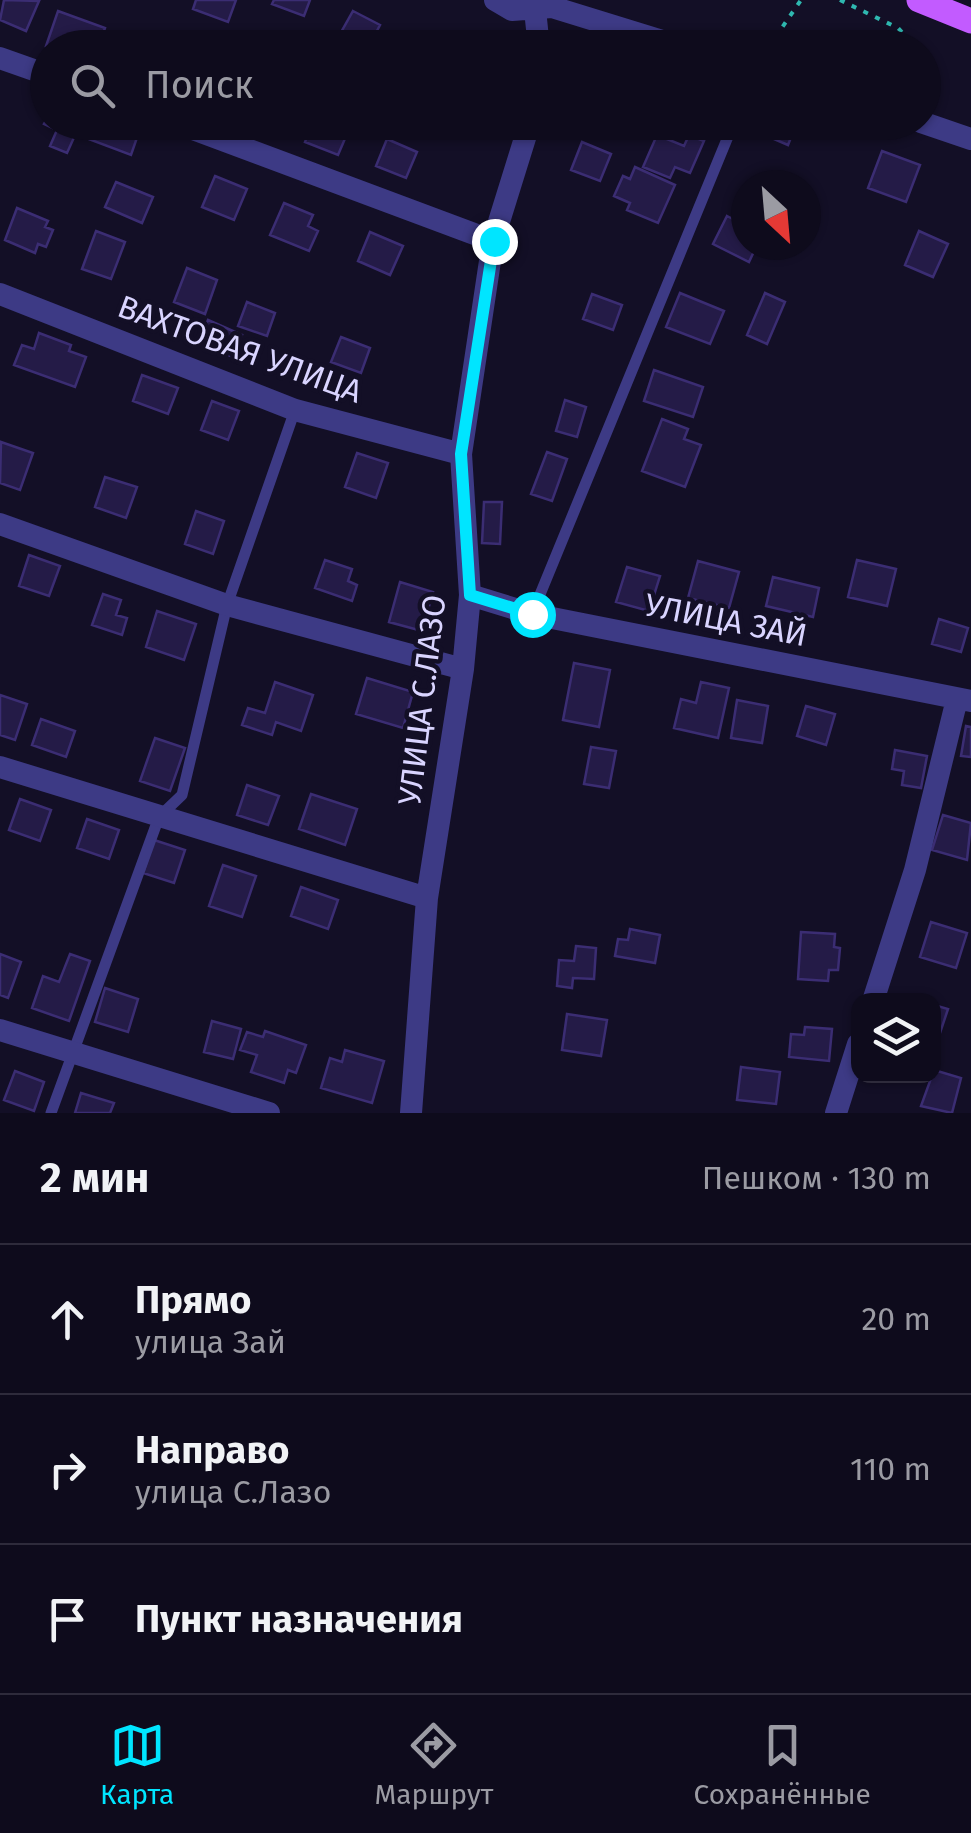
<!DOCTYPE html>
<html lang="ru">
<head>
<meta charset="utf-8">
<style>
  :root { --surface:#0e0b1c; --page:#171425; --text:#f1f3f6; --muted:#9b9ba3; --line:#2e2b3b; --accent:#00e5ff }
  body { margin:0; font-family:"Fira Sans",sans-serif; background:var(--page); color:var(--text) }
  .controls { position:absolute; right:30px; bottom:30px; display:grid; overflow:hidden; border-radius:20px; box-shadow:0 2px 8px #0004 }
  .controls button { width:90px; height:90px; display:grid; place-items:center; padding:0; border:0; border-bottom:2px solid var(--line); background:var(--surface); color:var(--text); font:50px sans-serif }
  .compass { position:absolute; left:731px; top:170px; width:90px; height:90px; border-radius:50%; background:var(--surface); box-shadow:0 2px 8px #0004; rotate:154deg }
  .stop { position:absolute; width:30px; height:30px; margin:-22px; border:8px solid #00e5ff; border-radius:50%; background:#fff }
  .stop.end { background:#00e5ff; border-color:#fff; box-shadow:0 2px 10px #0008 }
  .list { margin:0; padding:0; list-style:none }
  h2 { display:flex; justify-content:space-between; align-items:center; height:130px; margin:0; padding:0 40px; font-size:42px }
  h2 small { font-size:32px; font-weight:400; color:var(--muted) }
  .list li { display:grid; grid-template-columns:65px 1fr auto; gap:30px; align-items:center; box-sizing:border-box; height:150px; padding:0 40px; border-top:2px solid var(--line) }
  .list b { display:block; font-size:38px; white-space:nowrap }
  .list p { margin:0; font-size:32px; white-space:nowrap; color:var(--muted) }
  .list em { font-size:32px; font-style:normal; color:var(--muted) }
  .icon { flex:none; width:55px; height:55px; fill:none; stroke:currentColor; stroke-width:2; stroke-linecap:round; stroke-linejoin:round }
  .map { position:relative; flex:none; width:971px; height:1113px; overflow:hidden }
  .search { position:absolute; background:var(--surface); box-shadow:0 2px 8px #0004; left:30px; right:30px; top:30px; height:110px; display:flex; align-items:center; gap:25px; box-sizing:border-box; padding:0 35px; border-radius:55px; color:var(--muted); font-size:38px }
  .sheet { height:580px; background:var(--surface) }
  nav { display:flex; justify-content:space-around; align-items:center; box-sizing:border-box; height:140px; border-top:2px solid var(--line); background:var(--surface); font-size:28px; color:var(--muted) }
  nav a { display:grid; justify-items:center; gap:5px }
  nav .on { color:var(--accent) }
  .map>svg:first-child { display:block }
  .building { fill:#241b47; stroke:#3b2d73; stroke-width:2.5 }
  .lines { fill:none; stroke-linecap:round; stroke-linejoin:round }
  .path { stroke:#2fb8b0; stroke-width:4; stroke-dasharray:5 8; stroke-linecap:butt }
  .service { stroke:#3d3a85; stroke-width:11 }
  .minor { stroke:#3d3a85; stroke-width:22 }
  .primary { stroke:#c25bff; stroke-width:25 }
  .route { stroke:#00e5ff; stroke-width:12 }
  .labels { text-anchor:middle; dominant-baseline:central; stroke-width:9; stroke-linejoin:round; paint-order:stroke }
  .street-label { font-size:32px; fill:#d9d4ff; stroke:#130f26 }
</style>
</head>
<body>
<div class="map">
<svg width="971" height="1113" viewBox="0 0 971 1113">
  <rect width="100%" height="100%" fill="#130f26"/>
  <!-- building -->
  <path class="building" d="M 4,0 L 39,1 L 26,31 L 0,20 Z
    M 196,0 L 236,0 L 228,22 L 193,9 Z
    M 274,0 L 310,0 L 304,16 L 272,4 Z
    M 58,11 L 105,28 L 98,48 L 46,46 Z
    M 353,11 L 380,25 L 368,48 L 339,36 Z
    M 48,117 L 48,122 L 81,122 L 67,153 L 50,146 L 57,130 L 44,124 Z
    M 91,122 L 141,126 L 131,155 L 86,138 Z
    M 313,122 L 350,127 L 338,155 L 305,142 Z
    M 758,122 L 797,122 L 788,145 L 755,131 Z
    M 657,135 L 684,146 L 689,135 L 704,141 L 690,173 L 675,167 L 670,178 L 643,167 Z
    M 387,139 L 417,152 L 406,178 L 376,166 Z
    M 582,142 L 611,154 L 600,181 L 571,170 Z
    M 882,151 L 920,165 L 906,202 L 868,188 Z
    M 635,167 L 675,185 L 658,223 L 627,210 L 630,203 L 614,196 L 623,176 L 630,179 Z
    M 215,176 L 247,189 L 234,220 L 202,207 Z
    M 116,182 L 153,197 L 142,223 L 105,207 Z
    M 284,203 L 313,215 L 308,226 L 318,231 L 309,251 L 270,235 Z
    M 17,208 L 48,221 L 45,227 L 53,230 L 46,247 L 38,244 L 35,253 L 5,240 Z
    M 727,216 L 746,226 L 746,245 L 757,245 L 749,262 L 713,244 Z
    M 96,231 L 125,242 L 111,279 L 82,269 Z
    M 919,231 L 948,244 L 933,277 L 905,265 Z
    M 370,232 L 403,246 L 390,275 L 358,261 Z
    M 187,268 L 217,280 L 205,314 L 174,302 Z
    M 680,293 L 724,311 L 710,344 L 666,327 Z
    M 765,293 L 785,302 L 767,344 L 747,335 Z
    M 592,294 L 622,305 L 613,330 L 583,319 Z
    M 247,302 L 275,313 L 267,336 L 238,326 Z
    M 208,320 L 242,335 L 233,357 L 199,342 Z
    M 39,333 L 71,345 L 69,351 L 86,357 L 75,387 L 14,365 L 22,345 L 34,349 Z
    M 341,337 L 370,348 L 361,373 L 331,362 Z
    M 654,370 L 703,387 L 693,417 L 644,401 Z
    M 142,375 L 178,388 L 168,414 L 133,401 Z
    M 565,400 L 586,407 L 577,437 L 556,431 Z
    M 212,401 L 239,411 L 228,440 L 201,430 Z
    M 662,419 L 688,429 L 684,439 L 701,445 L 685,487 L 642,471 Z
    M 1,442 L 33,453 L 20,490 L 0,483 Z
    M 547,452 L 567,459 L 552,501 L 531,494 Z
    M 357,453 L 388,463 L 376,498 L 345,487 Z
    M 105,477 L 137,487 L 126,518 L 95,507 Z
    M 484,502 L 502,502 L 500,544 L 482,543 Z
    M 196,511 L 224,521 L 213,554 L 185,544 Z
    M 29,555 L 60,566 L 49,596 L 19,586 Z
    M 325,560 L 352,569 L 348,581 L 357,585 L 352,601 L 315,588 Z
    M 857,560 L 896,569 L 887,606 L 848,597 Z
    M 698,561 L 739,572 L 729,608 L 688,598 Z
    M 627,567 L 660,576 L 649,611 L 616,602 Z
    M 773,577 L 819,588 L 813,617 L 766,606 Z
    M 400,582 L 433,592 L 422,631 L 389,622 Z
    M 103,594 L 121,600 L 116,615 L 127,618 L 122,635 L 92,625 Z
    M 157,611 L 196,624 L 184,660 L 146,647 Z
    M 939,619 L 968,628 L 961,652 L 932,644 Z
    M 574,663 L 610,670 L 599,727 L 563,720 Z
    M 367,678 L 413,692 L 403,728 L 356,714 Z
    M 275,682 L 313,695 L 301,731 L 276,722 L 272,735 L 242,725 L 248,708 L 265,713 Z
    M 701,682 L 729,688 L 718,738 L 674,728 L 681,699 L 696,703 Z
    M 0,695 L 27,704 L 15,740 L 0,735 Z
    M 737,700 L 768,706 L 762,743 L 731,738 Z
    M 806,706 L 835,714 L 826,745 L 797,736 Z
    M 41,719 L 75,731 L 66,757 L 32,745 Z
    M 966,726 L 971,727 L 971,757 L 961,756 Z
    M 155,738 L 185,748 L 170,791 L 140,781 Z
    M 591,747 L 616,751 L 609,788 L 584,784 Z
    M 895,750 L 927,756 L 921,788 L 902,785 L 904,771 L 892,769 Z
    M 247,785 L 279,796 L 268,825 L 237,815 Z
    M 311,794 L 357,809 L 345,845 L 299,829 Z
    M 20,799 L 51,810 L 40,841 L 9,830 Z
    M 943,815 L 971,823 L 967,860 L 932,850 Z
    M 87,819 L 119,830 L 109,859 L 77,848 Z
    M 154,840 L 185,850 L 174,883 L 143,873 Z
    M 223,865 L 256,876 L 242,917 L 209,906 Z
    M 301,887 L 338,900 L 328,929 L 291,916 Z
    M 931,922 L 967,933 L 956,968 L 920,957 Z
    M 630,929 L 660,935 L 655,963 L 615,956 L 618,939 L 628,940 Z
    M 801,932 L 835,934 L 834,947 L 840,948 L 838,970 L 829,970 L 828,981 L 798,979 Z
    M 576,946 L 596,948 L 594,979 L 573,978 L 572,988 L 557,986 L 559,960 L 574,961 Z
    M 0,954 L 21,962 L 8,998 L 0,995 Z
    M 70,954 L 90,961 L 69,1021 L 32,1008 L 43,976 L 59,982 Z
    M 105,988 L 138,999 L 128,1032 L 95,1022 Z
    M 934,1005 L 948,1009 L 936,1045 L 934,1044 Z
    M 567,1014 L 607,1020 L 601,1056 L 562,1050 Z
    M 212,1021 L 241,1029 L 233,1059 L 204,1052 Z
    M 805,1027 L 832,1029 L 829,1061 L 789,1057 L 791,1034 L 804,1035 Z
    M 265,1031 L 306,1045 L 296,1073 L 288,1070 L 284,1083 L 251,1072 L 257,1055 L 240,1050 L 247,1032 L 263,1037 Z
    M 345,1050 L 384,1061 L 372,1103 L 321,1088 L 330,1058 L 342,1062 Z
    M 741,1067 L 780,1072 L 776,1104 L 737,1100 Z
    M 934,1070 L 961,1078 L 952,1113 L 921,1106 Z
    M 15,1071 L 44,1082 L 34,1111 L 4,1100 Z
    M 81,1093 L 114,1103 L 110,1113 L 75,1113 Z"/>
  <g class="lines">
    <!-- path -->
    <path class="path" d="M 840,0 L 898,28 L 917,48
      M 768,48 L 801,0"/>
    <!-- service -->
    <path class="service" d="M 532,614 L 734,122
      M 51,1113 L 159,817 L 182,795 L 227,605 L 295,410"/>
    <!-- minor -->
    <path class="minor" d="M 495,0 L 512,10 L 552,7 L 685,48
      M 534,0 L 539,48
      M 0,58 L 48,75
      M 174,122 L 493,241
      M 921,122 L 971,139
      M 0,294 L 295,410 L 461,454
      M 0,524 L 227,605 L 463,669
      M 470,595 L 532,614 L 971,701
      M 0,767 L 427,898
      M 873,1001 L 915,870 L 957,699
      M 0,1030 L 269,1113
      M 411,1113 L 427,898 L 463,669 L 470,595 L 461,454 L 493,241 L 530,122
      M 836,1113 L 858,1044"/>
    <!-- primary -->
    <path class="primary" d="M 919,0 L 971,21"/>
  </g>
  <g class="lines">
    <!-- route -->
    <path class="route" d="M 494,241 L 461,454 L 470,595 L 532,614"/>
  </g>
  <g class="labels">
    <!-- street labels -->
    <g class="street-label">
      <text transform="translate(240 349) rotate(20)">ВАХТОВАЯ УЛИЦА</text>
      <text transform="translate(726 620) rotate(11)">УЛИЦА ЗАЙ</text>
      <text transform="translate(422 700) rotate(-83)">УЛИЦА С.ЛАЗО</text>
    </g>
  </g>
</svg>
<div class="controls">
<button><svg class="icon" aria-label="layers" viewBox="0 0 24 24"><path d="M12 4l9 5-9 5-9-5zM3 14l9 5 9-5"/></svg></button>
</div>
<svg class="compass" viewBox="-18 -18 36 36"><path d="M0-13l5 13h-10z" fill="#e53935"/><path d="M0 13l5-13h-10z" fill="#9b9ba3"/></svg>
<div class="stop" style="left:532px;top:614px"></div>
<div class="stop end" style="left:494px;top:241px"></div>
<div class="search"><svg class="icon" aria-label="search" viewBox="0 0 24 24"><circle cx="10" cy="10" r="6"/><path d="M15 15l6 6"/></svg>Поиск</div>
</div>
<section class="sheet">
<h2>2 мин<small>Пешком · 130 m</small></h2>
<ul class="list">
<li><svg class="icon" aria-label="ahead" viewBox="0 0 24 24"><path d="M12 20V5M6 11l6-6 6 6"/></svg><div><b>Прямо</b><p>улица Зай</p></div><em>20 m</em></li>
<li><svg class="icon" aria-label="right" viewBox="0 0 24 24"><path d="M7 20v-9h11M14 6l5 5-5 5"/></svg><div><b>Направо</b><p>улица С.Лазо</p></div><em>110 m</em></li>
<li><svg class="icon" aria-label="arrive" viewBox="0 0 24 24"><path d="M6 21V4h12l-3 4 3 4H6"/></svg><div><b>Пункт назначения</b></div></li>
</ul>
</section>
<nav>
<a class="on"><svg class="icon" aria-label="map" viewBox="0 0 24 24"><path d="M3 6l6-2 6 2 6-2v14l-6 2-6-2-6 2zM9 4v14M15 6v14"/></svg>Карта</a>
<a><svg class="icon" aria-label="directions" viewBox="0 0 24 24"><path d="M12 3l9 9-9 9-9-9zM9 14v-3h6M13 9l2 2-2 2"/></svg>Маршрут</a>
<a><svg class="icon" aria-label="saved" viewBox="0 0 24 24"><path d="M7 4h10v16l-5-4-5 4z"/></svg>Сохранённые</a>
</nav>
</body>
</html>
